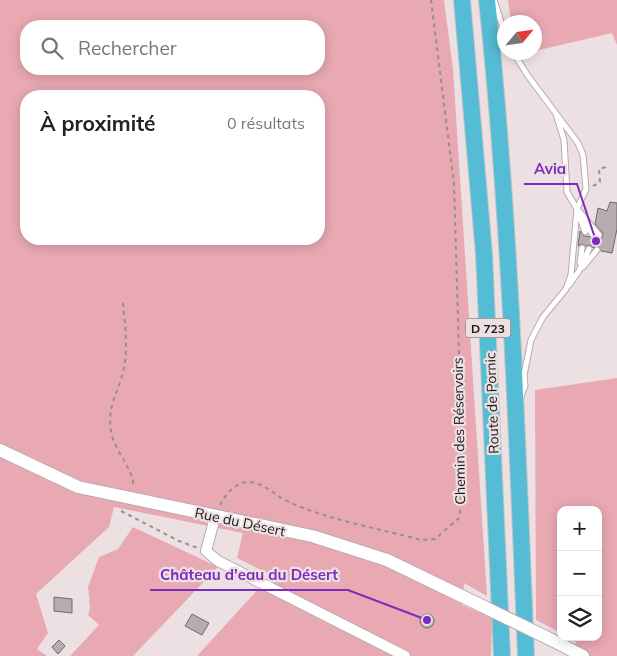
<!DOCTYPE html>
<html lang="fr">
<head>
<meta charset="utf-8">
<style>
  :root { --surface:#fff; --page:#f6f6f6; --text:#222; --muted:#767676; --line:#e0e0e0 }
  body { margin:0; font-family:Mulish,sans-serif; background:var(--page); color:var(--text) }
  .controls { position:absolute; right:15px; bottom:15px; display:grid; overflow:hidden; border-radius:10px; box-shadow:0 2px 12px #0003 }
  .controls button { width:45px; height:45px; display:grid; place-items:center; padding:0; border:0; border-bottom:1px solid var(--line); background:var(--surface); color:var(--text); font:25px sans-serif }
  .compass { position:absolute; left:497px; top:15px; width:45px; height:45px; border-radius:50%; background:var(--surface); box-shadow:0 2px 12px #0003; rotate:61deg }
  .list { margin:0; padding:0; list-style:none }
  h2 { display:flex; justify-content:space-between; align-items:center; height:65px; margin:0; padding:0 20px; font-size:21px }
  h2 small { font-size:16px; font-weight:400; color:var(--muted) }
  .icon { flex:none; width:28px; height:28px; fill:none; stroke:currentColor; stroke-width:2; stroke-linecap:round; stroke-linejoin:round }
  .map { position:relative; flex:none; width:617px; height:656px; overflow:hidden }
  .search { position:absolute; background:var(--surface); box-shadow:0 2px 12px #0003; left:20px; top:20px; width:305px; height:55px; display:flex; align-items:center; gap:12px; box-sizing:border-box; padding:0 18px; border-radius:20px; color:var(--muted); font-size:19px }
  .panel { position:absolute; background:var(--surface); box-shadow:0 2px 12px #0003; left:20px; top:90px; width:305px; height:155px; border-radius:20px }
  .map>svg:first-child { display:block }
  .green { fill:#e9a9b3; fill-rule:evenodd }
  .building { fill:#b8acae; stroke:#73696a }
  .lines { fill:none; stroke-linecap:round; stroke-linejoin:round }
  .service-casing { stroke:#b7abad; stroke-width:7 }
  .minor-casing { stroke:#b7abad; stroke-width:12 }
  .tertiary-casing { stroke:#b7abad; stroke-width:14 }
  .trunk-casing { stroke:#c4c3c3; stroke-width:18 }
  .path { stroke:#988e90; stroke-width:2; stroke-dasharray:4 4; stroke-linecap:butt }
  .service { stroke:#fff; stroke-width:5 }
  .minor { stroke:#fff; stroke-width:10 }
  .tertiary { stroke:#fff; stroke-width:12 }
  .trunk { stroke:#54bcd4; stroke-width:16 }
  .tertiary-bridge-casing { stroke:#b7abad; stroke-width:14; stroke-linecap:butt }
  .tertiary-bridge { stroke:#fff; stroke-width:12 }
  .labels { text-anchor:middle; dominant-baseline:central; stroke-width:4.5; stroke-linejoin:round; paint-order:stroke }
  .shield { fill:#ede0e2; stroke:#5b5555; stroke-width:1 }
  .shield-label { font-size:12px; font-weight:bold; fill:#1d1919 }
  .street-label { font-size:14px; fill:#1d1919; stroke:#ede0e2 }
  .leader { fill:none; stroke:#7b2cbf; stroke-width:2 }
  .callout-dot { fill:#7b2cbf; stroke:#ede0e2; stroke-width:2 }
  .callout-label { font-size:15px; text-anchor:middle; font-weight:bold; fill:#7b2cbf; stroke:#ede0e2; stroke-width:4.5; stroke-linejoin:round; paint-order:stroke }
</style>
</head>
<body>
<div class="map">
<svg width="617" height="656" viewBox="0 0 617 656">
  <rect width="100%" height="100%" fill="#ede0e2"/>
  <!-- green -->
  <path class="green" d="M 0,0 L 444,0 L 453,69 L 487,596 L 464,583 L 462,605 L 492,618 L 491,656 L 197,656 L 271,575 L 237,558 L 243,533 L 114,507 L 109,527 L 36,594 L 48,633 L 37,649 L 47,656 L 0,656 ZM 26,26 L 319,26 L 319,69 L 26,69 ZM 26,96 L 319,96 L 319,239 L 26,239 Z
    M 508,0 L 617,0 L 617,45 L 612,33 L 535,51 L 534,22 L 511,22 Z
    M 617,378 L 617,656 L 570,656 L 576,642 L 568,637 L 598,637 L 598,510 L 561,510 L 561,633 L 536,620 L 535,390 Z
    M 133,527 L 218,567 L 133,656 L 70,656 L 99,625 L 88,615 L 90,608 L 88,587 L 99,557 L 118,549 Z"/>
  <!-- building -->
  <path class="building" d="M 610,202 L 617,203 L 617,229 L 612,253 L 601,251 L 598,246 L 593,248 L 590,245 L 586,246 L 582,244 L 578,246 L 580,231 L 584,236 L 602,238 L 603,233 L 595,224 L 598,208 L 607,211 Z
    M 54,597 L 72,599 L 72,613 L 54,611 Z
    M 192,614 L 209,623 L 202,635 L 185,626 Z
    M420 621a7 7 0 1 1 14 0a7 7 0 1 1-14 0Z
    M 59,640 L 65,646 L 58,654 L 52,647 Z"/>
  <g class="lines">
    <!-- service casing -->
    <g class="service-casing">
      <path id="service" d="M 494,0 L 504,31
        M 513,52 L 528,76 L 578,143 L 583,155 L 586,189 L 577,209 L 571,275 L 566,289 L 543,317 L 531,340 L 524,375 L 525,386 L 521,396
        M 556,114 L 564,140 L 567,192 L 577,209 L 585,232
        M 579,211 L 599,235
        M 585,223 L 592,234
        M 580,263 L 582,248
        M 583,267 L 597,250
        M 569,285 L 579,271 L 589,249"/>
    </g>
    <!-- minor casing -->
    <g class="minor-casing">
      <path id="minor" d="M 215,517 L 206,551 L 218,561 L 405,656"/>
    </g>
    <!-- tertiary casing -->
    <g class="tertiary-casing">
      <path id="tertiary" d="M 0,450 L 78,487 L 312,536 L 387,560 L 478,604
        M 552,640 L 583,656"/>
    </g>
    <!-- trunk casing -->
    <g class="trunk-casing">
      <path id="trunk" d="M 462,0 L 484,254 L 502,656
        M 487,0 C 510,218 517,437 526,656"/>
    </g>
    <!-- path -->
    <path class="path" d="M 593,186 L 600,182 L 599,169 L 606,167
      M 123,303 C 125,324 128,346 124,368 C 119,393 107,403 111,431 C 114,451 135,470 133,487
      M 220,505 C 226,494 234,483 248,482 C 264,482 275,496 289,502 C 325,519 381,529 421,540 L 435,539 L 460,517 L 462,454 L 454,184 L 431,0
      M 121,511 L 179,541 L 198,548"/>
    <!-- service -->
    <use href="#service" class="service"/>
    <!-- minor -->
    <use href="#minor" class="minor"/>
    <!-- tertiary -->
    <use href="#tertiary" class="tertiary"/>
    <!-- trunk -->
    <use href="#trunk" class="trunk"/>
    <!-- tertiary-bridge casing -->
    <g class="tertiary-bridge-casing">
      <path id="tertiary-bridge" d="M 478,604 L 552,640"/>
    </g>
    <!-- tertiary-bridge -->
    <use href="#tertiary-bridge" class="tertiary-bridge"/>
  </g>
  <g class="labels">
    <!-- shield labels -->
    <rect class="shield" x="465.5" y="318.5" width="45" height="19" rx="4"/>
    <g class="shield-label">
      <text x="488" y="328">D 723</text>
    </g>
    <!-- street labels -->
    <g class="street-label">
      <text transform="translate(492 403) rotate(-92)">Route de Pornic</text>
      <text transform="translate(459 431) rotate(-91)">Chemin des Réservoirs</text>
      <text transform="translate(240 522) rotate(12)">Rue du Désert</text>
    </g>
  </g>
  <!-- callouts -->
  <path class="leader" d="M596 241L577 184H524M427 620L348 590H150"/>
  <g class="callout-dot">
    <circle cx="596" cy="241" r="5"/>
    <circle cx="427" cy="620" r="5"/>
  </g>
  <g class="callout-label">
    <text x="550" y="174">Avia</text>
    <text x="249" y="580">Château d'eau du Désert</text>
  </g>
</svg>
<div class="controls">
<button>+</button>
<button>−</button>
<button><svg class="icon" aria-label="layers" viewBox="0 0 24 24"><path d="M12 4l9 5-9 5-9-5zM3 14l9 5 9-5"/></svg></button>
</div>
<svg class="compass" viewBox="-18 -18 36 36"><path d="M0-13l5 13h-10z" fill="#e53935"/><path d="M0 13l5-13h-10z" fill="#767676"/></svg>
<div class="search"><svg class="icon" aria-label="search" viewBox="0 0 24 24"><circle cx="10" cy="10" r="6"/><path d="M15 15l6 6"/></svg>Rechercher</div>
<section class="panel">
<h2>À proximité<small>0 résultats</small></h2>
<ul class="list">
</ul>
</section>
</div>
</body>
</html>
